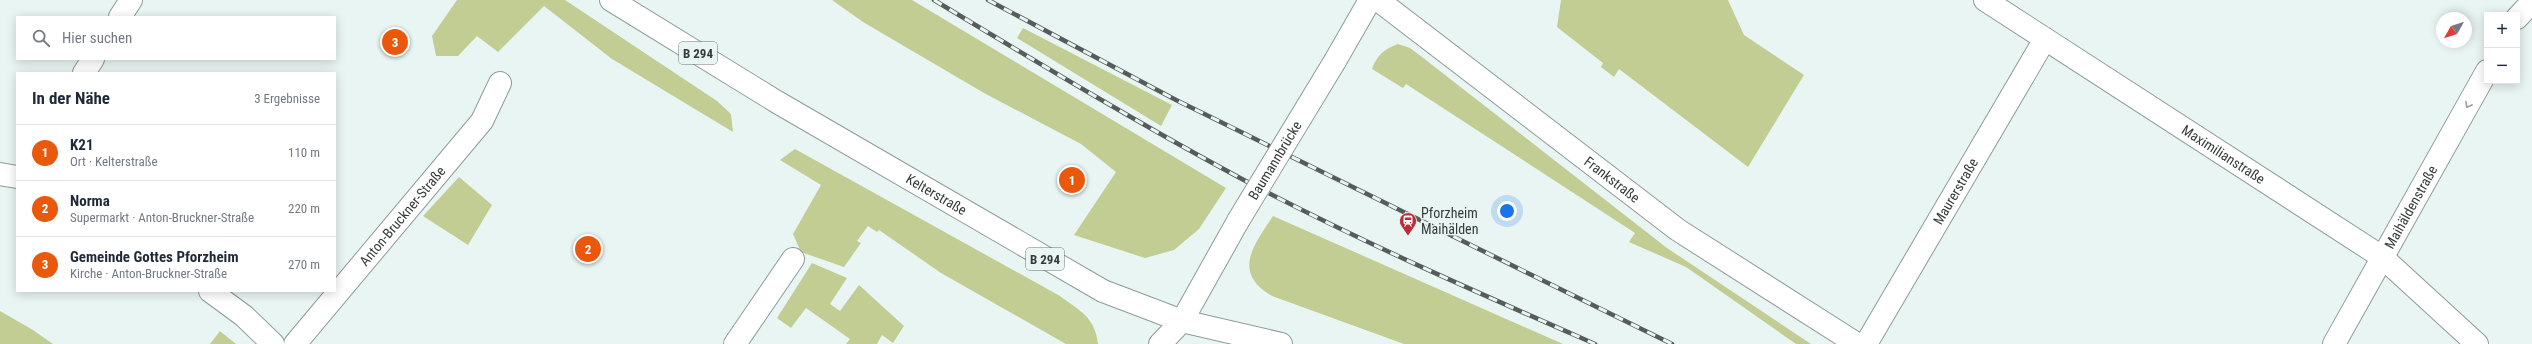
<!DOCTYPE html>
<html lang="de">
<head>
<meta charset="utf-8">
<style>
  :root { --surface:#fff; --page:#f6f6f7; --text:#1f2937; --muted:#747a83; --line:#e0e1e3; --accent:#ea580c }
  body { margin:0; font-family:"Roboto Condensed",sans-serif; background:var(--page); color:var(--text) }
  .controls { position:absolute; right:12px; top:12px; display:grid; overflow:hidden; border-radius:0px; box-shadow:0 2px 10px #0003 }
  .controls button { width:36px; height:36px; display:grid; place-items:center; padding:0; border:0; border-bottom:1px solid var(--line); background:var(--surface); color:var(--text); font:20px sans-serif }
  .compass { position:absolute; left:2436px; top:12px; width:36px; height:36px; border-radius:50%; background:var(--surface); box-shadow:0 2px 10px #0003; rotate:231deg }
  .you { position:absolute; left:1507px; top:211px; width:14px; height:14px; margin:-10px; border:3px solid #fff; border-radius:50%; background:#1a73e8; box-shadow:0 0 0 6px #1a73e833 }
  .badge { display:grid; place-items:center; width:26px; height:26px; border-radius:50%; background:var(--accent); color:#fff; font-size:13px; font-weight:700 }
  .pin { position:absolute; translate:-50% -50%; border:2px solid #fff; box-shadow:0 1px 4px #0006 }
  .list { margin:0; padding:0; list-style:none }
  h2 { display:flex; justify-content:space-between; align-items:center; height:52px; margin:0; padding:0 16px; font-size:17px }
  h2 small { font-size:13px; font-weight:400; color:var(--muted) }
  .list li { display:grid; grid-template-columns:26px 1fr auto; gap:12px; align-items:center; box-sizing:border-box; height:56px; padding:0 16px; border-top:1px solid var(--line) }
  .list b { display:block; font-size:15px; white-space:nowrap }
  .list p { margin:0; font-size:13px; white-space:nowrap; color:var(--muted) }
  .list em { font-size:13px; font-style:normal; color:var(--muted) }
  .icon { flex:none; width:22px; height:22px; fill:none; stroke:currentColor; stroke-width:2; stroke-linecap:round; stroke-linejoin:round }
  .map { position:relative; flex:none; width:2532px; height:344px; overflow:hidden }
  .search { position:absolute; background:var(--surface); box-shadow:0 2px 10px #0003; left:16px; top:16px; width:320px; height:44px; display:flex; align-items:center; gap:10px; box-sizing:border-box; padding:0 14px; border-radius:0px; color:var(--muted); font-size:15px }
  .panel { position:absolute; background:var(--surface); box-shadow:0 2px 10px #0003; left:16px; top:72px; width:320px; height:220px; border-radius:0px }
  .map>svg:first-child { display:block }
  .green { fill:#c1cd93 }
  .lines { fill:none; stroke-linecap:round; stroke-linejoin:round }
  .minor-casing { stroke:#8f9b98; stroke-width:24 }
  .primary-casing { stroke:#8f9b98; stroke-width:24 }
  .minor { stroke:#fff; stroke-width:22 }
  .primary { stroke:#fff; stroke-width:22 }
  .rail-casing { stroke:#565c5a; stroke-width:4.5 }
  .rail { stroke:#e9f5f3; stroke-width:3; stroke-dasharray:9; stroke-linecap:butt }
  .minor-bridge-casing { stroke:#8f9b98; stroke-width:24; stroke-linecap:butt }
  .minor-bridge { stroke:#fff; stroke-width:22 }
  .oneway { stroke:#9a9d9c }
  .labels { text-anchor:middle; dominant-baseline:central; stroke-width:3; stroke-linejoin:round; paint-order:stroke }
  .shield { fill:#e9f5f3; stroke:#6c7371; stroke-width:1 }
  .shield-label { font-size:13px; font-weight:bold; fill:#363b39 }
  .street-label { font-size:14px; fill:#363b39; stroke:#e9f5f3 }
  .poi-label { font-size:14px; fill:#363b39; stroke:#e9f5f3; text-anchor:start }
</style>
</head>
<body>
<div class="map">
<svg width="2532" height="344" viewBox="0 0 2532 344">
  <rect width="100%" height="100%" fill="#e9f5f3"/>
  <!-- green -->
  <path class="green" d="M 457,0 L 565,0 L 717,101 L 731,114 L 733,132 L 612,59 L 544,6 L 498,52 L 477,36 L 458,56 L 436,56 L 432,36 Z
    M 832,0 L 912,0 L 1226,188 L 1199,229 L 1174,250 L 1145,258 L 1074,235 L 1116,172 L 1081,144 L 984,93 L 863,22 Z
    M 1561,0 L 1728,0 L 1744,35 L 1804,75 L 1748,167 L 1619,69 L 1614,77 L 1601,67 L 1603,63 L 1557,27 Z
    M 1023,28 L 1172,105 L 1161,126 L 1017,38 Z
    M 1398,44 L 1410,48 L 1422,57 L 1667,248 L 1811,344 L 1796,344 L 1686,267 L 1629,242 L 1635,233 L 1406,84 L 1403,88 L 1372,69 C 1377,55 1384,49 1398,44 Z
    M 795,149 L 1060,296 C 1080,311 1095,317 1098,344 L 1066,344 L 941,273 L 879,230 L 877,232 L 868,226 L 857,241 L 861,243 L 844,267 L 801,252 L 793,234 L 821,185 L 780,160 Z
    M 459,177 L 492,205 L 468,245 L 423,216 Z
    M 1273,216 L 1563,344 L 1404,344 L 1272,296 C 1232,273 1253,246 1273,216 Z
    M 812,263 L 847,278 L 830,304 L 840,311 L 859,285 L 904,326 L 893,343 L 882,335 L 877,344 L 846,344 L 850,339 L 806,308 L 791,328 L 777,318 Z
    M 0,311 L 33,330 L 53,344 L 0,344 Z
    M 220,331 L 236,344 L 210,344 Z"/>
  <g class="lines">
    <!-- minor casing -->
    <g class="minor-casing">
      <g id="minor">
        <path id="s1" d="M 1378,0 L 1678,230 L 1857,344"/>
        <path id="s2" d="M 1985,0 L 2382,257 L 2477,344"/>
        <path d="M 120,17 L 131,0"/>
        <path d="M 2517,18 L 2532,2"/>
        <path d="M 1335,61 L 1370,0"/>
        <path d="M 84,73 L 93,59"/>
        <path d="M 0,174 L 17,177"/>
        <path d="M 210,291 L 244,316 L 273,344"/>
        <path id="s3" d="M 295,344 L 482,121 L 500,83"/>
        <path d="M 735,344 L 793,259"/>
        <path d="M 1160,344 L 1182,321 L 1238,221"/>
        <path id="s4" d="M 1866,344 L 2045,39"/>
        <path id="s5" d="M 2334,344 L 2487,71"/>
      </g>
    </g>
    <!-- primary casing -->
    <g class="primary-casing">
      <g id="primary">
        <path id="s6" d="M 611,0 L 777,102 L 1103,291 L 1182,321 L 1281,344"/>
      </g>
    </g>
    <!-- minor -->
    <use href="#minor" class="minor"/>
    <!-- primary -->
    <use href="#primary" class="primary"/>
    <!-- rail casing -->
    <g class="rail-casing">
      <path id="rail" d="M 934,0 C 1040,64 1146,128 1255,186 C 1366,244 1481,294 1595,344
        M 988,0 L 1176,100 L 1672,344"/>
    </g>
    <!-- rail -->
    <use href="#rail" class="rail"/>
    <!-- minor-bridge casing -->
    <g class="minor-bridge-casing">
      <g id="minor-bridge">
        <path id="s7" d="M 1238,221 L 1335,61"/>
      </g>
    </g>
    <!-- minor-bridge -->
    <use href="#minor-bridge" class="minor-bridge"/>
  </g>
  <!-- one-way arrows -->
  <defs><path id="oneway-chevron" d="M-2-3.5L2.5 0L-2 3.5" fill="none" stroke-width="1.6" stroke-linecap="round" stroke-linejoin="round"/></defs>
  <use class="oneway" href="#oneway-chevron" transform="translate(2468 105) rotate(119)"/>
  <!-- icons -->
  <defs>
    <g id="station-pin" transform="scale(0.9)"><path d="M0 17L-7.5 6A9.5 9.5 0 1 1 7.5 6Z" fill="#bc2c36" stroke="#e9f5f3"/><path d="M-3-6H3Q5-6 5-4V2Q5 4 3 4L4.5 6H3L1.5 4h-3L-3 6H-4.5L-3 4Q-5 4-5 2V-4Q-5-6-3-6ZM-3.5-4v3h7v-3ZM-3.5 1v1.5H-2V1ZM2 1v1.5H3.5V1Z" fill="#fff"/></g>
  </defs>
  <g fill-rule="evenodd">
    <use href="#station-pin" x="1408" y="221"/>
  </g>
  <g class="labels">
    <!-- shield labels -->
    <g class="shield">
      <rect x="679" y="42" width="38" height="22" rx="3"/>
      <rect x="1026" y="248" width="38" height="22" rx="3"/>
    </g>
    <g class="shield-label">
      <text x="698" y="53">B 294</text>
      <text x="1045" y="259">B 294</text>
    </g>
    <!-- street labels -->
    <g class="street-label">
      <text stroke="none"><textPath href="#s2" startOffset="284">Maximilianstraße</textPath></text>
      <text stroke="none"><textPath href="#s7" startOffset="71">Baumannbrücke</textPath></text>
      <text stroke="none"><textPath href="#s1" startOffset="295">Frankstraße</textPath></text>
      <text stroke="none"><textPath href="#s4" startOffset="177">Maurerstraße</textPath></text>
      <text stroke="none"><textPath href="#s6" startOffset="379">Kelterstraße</textPath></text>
      <text stroke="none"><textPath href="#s5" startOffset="157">Maihäldenstraße</textPath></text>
      <text stroke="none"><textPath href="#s3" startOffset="167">Anton-Bruckner-Straße</textPath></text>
    </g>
    <!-- poi labels -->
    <g class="poi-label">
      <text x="1421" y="213">Pforzheim<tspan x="1421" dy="16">Maihälden</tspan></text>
    </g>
  </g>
</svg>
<div class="controls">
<button>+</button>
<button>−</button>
</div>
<svg class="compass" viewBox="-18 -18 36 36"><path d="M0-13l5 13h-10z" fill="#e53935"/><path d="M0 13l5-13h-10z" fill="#747a83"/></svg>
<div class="you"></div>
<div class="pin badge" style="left:1072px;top:180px">1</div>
<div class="pin badge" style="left:588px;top:249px">2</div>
<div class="pin badge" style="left:395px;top:42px">3</div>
<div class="search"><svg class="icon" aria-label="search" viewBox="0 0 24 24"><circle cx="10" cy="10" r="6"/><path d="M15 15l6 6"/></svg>Hier suchen</div>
<section class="panel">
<h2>In der Nähe<small>3 Ergebnisse</small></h2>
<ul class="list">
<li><span class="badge">1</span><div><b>K21</b><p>Ort · Kelterstraße</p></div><em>110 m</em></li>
<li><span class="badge">2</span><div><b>Norma</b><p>Supermarkt · Anton-Bruckner-Straße</p></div><em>220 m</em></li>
<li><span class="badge">3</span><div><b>Gemeinde Gottes Pforzheim</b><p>Kirche · Anton-Bruckner-Straße</p></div><em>270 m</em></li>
</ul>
</section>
</div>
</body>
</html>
